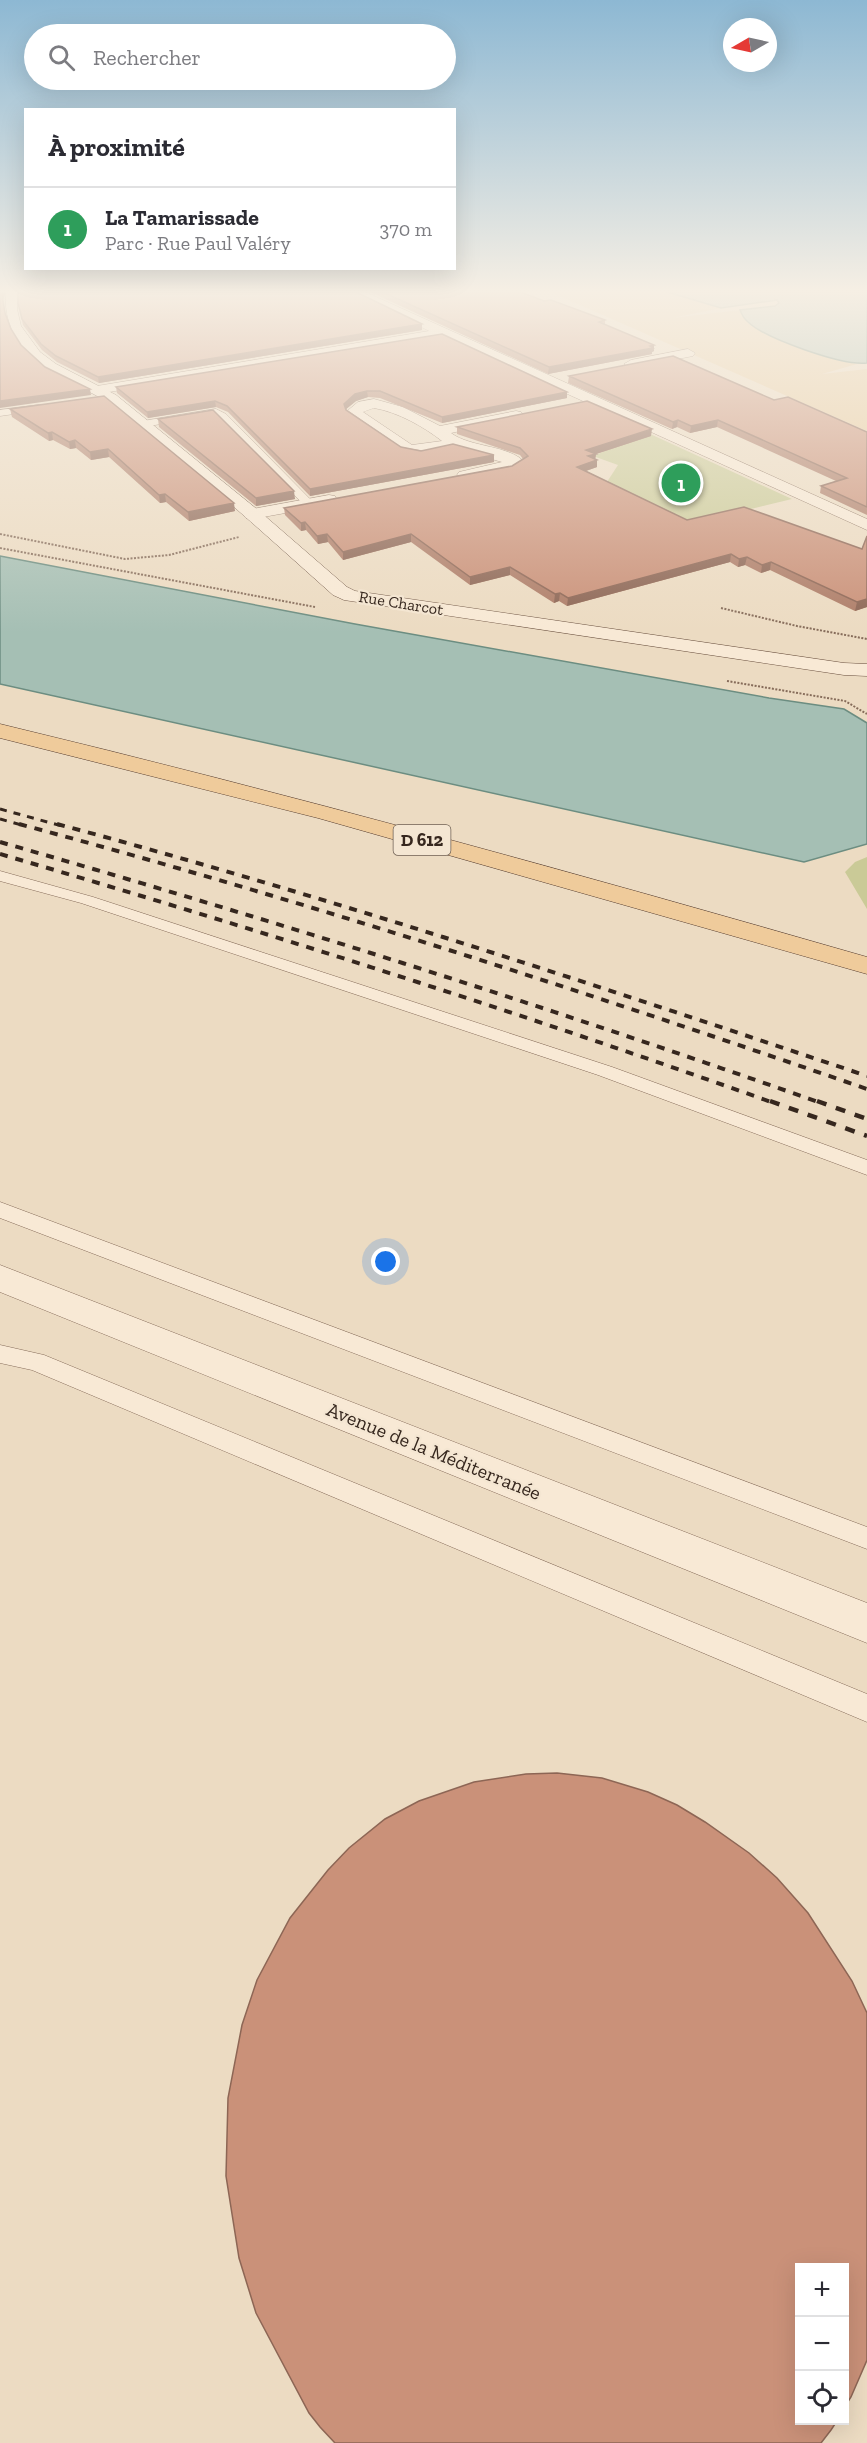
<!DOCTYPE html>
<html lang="fr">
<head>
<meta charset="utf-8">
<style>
  :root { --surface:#fff; --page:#f7f7f7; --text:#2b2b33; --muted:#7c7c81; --line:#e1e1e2; --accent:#932c39 }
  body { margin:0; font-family:"Zilla Slab",serif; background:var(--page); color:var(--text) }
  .controls { position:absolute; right:18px; bottom:18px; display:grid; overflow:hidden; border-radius:0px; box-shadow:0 6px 24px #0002 }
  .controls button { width:54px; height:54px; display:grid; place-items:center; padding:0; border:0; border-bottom:2px solid var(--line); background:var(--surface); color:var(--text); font:30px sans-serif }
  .compass { position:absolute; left:723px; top:18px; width:54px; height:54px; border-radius:50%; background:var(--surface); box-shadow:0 6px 24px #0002; rotate:261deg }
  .you { position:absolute; left:386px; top:1262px; width:21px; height:21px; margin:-15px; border:4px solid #fff; border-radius:50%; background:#1a73e8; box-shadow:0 0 0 9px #1a73e833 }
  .badge { display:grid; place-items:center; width:39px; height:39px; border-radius:50%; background:var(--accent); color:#fff; font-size:20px; font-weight:700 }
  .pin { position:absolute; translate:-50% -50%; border:3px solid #fff; box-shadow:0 2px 6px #0006 }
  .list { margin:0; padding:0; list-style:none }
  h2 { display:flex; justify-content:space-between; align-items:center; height:78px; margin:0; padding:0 24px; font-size:26px }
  h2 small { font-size:20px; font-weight:400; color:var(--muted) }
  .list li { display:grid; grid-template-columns:39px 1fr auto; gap:18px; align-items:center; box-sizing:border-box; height:84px; padding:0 24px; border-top:2px solid var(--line) }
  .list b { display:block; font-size:22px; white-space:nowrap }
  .list p { margin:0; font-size:20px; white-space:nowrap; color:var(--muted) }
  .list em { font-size:20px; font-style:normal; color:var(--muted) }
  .icon { flex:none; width:33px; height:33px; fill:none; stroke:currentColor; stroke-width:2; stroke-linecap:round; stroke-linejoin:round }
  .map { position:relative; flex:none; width:867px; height:2443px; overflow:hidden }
  .search { position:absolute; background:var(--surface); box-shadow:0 6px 24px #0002; left:24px; top:24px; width:432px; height:66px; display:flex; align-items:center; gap:15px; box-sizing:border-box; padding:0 21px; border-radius:33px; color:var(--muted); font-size:22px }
  .panel { position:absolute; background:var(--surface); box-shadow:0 6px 24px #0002; left:24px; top:108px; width:432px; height:162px; border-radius:0px }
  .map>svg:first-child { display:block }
  .green { fill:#caca97 }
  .sand { fill:#e8cca0 }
  .water { fill:#a5bfb4; stroke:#6c8d81; stroke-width:1.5 }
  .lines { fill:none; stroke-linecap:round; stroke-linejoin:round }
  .lane-casing { stroke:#866c5a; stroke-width:1 }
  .street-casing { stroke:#866c5a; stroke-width:1 }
  .secondary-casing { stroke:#684e3d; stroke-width:1 }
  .primary-casing { stroke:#543b2e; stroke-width:1 }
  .path { stroke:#866c5a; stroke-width:2; stroke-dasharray:2 1.5; stroke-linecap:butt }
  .lane { fill:#f8e9d5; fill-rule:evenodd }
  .street { fill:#f8e9d5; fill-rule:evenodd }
  .secondary { fill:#f8e9d5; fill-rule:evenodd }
  .primary { fill:#efcb9b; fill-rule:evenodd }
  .rail-far2 { stroke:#36271e; stroke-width:3; stroke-dasharray:7 7; stroke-linecap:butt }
  .rail-far1 { stroke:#36271e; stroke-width:4; stroke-dasharray:8 8; stroke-linecap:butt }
  .rail { stroke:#36271e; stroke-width:4.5; stroke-dasharray:10 10; stroke-linecap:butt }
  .wall { fill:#ae7d68 }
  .shaded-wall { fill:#8d6655 }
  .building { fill:#ca9179; stroke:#8d6655; stroke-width:1.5 }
  .labels { text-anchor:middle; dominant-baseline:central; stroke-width:4.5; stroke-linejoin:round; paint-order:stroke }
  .far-street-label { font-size:16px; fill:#36271e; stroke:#f4e6d2 }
  .shield { fill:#f4e6d2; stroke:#6f6054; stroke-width:1.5 }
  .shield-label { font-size:18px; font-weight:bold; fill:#36271e }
  .street-label { font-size:20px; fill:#36271e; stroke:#f4e6d2 }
</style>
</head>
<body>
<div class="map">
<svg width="867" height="2443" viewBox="0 0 867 2443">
  <rect width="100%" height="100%" fill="#ecdbc2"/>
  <!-- green -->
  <path class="green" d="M 648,433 L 792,499 L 669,529 L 605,485 L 618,465 L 593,456 Z
    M 867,857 L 867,909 L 845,872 L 855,862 Z"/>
  <!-- sand -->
  <path class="sand" d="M 548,291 L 664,291 L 721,308 L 672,318 L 740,310 L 745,320 L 754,327 L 836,360 L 857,364 L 822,374 L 867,369 L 867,431 Z"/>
  <!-- water -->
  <path class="water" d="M 664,291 L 867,291 L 867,363 C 843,366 766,339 748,322 C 744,319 742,315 740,310 L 775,306 L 779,303 L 777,300 L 721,308 Z
    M 0,556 L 355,624 L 769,698 L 844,709 L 867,723 L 867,844 L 804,862 L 0,684 Z"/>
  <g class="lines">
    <!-- lane casing -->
    <g class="lane-casing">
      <path id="lane" d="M 39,405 L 42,406 L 42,410 L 0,416 L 0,410 Z
        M 216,409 L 226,414 L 313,502 L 313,506 L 305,506 L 215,415 L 143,427 L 138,424 L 143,421 Z
        M 0,871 L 93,897 L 612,1067 L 867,1160 L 867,1175 L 598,1075 L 81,903 L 0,881 Z
        M 0,1202 L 867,1527 L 867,1549 L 0,1218 Z
        M 0,1345 L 44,1355 L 867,1694 L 867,1722 L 32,1370 L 0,1363 Z"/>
    </g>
    <!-- street casing -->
    <g class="street-casing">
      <path id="street" d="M 348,291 L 363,291 L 867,519 L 867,530 L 442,337 L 97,394 L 90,390 L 97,386 L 429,331 Z
        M 688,349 L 695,353 L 693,356 L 631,368 L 624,364 L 631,360 Z
        M 374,399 L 403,407 L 440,426 L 516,411 L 521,412 L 523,415 L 521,418 L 451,433 C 471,448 511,445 525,463 L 523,466 L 465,480 L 459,478 L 457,475 L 459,472 L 502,462 L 453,448 L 421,455 L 402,452 L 346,412 L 358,402 ZM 374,408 C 398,412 424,427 442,441 L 412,445 L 363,412 Z
        M 329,495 L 335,496 L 337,500 L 335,504 L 252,519 L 246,518 L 243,514 L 246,510 L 252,509 Z
        M 0,1265 L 867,1603 L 867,1643 L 0,1292 Z"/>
    </g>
    <!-- secondary casing -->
    <g class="secondary-casing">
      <path id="secondary" d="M 6,291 L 18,291 L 17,309 L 21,326 L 40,352 L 56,364 L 116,395 L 258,510 L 347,587 L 355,591 L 844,663 L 867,664 L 867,676 L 844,675 L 344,600 L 333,595 C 260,530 186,462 108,403 C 84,385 50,380 30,357 C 12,337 4,317 6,291 Z"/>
    </g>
    <!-- primary casing -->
    <g class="primary-casing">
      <path id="primary" d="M 0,724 C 291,794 579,874 867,957 L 867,974 L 318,818 L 0,738 Z"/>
    </g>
    <!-- path -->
    <path class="path" d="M 0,534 L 125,559 L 169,555 L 239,537
      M 0,548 L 315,607
      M 721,608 L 797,626 L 867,639
      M 727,681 L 845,701 L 867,714"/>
    <!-- lane -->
    <use href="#lane" class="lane"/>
    <!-- street -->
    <use href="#street" class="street"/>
    <!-- secondary -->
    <use href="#secondary" class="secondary"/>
    <!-- primary -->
    <use href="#primary" class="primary"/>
    <!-- rail-far2 -->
    <path class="rail-far2" d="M 0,809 L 62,826
      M 0,819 L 25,826"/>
    <!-- rail-far1 -->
    <path class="rail-far1" d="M 19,824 C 306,901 587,992 867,1089
      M 57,824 C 330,897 599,986 867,1076
      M 0,842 C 276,921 550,1007 821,1103
      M 0,854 C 260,930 519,1012 774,1103"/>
    <!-- rail -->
    <path class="rail" d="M 770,1101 L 867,1136
      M 817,1101 L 867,1119"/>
  </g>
  <!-- wall -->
  <path class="wall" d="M 368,291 L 518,291 L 544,301 L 605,320 L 605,324 L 654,351 L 652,352 L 652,354 L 548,374 Z
    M 18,303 L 422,324 L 422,330 L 99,383 L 57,362 L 42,350 L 23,325 Z
    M 442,334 L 567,398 L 442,423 L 380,398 L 368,397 L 356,401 L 346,409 L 401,447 L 494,462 L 310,496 L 228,412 L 216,407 L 148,418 L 117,393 L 116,387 Z
    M 569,376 L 774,400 L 867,432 L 867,515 L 820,493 L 821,486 L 836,481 L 717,427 L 690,433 L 677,427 L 672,429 L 568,383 Z
    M 104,396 L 235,511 L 189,521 L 166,502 L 160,503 L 109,457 L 91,460 L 76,448 L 70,449 L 53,440 L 49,441 L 12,417 L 10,409 Z
    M 158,419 L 295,499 L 256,506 L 159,427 Z
    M 457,427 L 651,436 L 596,454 L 595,459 L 597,460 L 597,467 L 586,471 L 687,520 L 862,549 L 867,536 L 867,607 L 855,611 L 770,570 L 761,573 L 745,565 L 738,567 L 730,562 L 567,606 L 559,601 L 554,603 L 510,575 L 470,585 L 411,542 L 343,560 L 328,542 L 318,544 L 306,530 L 301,531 L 285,515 L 284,508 L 512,466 L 523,459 L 520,455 L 457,434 Z"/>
  <!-- shaded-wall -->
  <path class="shaded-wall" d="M 3,291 L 6,291 L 3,300 L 2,295 Z
    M 422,324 L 422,330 L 99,383 L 98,377 Z
    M 654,345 L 654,351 L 652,352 L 652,354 L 548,374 L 549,367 Z
    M 90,389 L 91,395 L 0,408 L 0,401 Z
    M 367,391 L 368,397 L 356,401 L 345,410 L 344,404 L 355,394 Z
    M 567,392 L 567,398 L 442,423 L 442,417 Z
    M 215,401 L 216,407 L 148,418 L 147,412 Z
    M 678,420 L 677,427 L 672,429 L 673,422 Z
    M 718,420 L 717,427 L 690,433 L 691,426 Z
    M 652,429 L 651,436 L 596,454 L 595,461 L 597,460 L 597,467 L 577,474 L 577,467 L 586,450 Z
    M 52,432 L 53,440 L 49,441 L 48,433 Z
    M 75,440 L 76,448 L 70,449 L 69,442 Z
    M 108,449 L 109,457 L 91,460 L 90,452 Z
    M 494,455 L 494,462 L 310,496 L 310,489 Z
    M 294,491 L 295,499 L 256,506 L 256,498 Z
    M 165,494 L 166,502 L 160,503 L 159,495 Z
    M 234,503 L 235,511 L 189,521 L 188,512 Z
    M 305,522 L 306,530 L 301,531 L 301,523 Z
    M 327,534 L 328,542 L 318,544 L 317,536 Z
    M 411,534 L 411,542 L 343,560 L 343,552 Z
    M 731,554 L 730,562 L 567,606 L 568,598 Z
    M 747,557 L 745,565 L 738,567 L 739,559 Z
    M 771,562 L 770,570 L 761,573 L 762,565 Z
    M 510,567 L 510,575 L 470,585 L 470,577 Z
    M 560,593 L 559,601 L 554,603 L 555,594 Z
    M 867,599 L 867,607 L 855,611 L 857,602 Z"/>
  <!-- building -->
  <path class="building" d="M 0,291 L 3,291 L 2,295 L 5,313 L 11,329 L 21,345 L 45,367 L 90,389 L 0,401 Z
    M 18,291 L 354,291 L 422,324 L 98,377 L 56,356 L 41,344 L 22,319 L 18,303 Z
    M 380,291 L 518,291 L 544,301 L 551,300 L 605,320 L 599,322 L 654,345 L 650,346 L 653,348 L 549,367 Z
    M 442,334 L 567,392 L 442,417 L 380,391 L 367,391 L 355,394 L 344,404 L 346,410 L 401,447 L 421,451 L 453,444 L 494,455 L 310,489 L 227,406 L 215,401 L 147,412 L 116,387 Z
    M 673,356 L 774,400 L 788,397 L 867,432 L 867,507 L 821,486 L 847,478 L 718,420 L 691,426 L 678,420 L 673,422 L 569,376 Z
    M 104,396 L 234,503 L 188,512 L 165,494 L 159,495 L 108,449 L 90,452 L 75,440 L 69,442 L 52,432 L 48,433 L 10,409 Z
    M 587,401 L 652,429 L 586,450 L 596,454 L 588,456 L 597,460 L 577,467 L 687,520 L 744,507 L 862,549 L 867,536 L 867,599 L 857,602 L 771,562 L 762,565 L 747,557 L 739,559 L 731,554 L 568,598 L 560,593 L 555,594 L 510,567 L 470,577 L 411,534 L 343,552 L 327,534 L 317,536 L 305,522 L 301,523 L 284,508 L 512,466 L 528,456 L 520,448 L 457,427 Z
    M 213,410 L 294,491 L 256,498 L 158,419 Z
    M 557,1773 L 602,1778 L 648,1792 L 677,1805 L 705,1822 L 749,1853 L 777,1878 L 808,1913 L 852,1981 L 867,2013 L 867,2360 L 851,2397 L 844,2408 L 844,2268 L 800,2268 L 800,2421 L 837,2421 L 831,2430 L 821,2443 L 335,2443 L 320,2427 L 309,2413 L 256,2313 L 239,2258 L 226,2176 L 228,2098 L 242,2025 L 257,1980 L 290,1918 L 328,1870 L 349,1848 L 385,1819 L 419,1801 L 474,1782 L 526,1774 Z"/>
  <!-- sky -->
  <linearGradient id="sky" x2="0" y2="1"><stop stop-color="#8db8d3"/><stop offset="0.46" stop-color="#f6efe4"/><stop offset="1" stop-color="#f6efe4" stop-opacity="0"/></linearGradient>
  <rect width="867" height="633" fill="url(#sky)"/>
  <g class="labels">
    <!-- far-street labels -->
    <g class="far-street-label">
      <text transform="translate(401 603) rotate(9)">Rue Charcot</text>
    </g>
    <!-- shield labels -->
    <rect class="shield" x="393.5" y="825" width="57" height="30" rx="4.5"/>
    <g class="shield-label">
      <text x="422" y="840">D 612</text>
    </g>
    <!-- street labels -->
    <g class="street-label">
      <text transform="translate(434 1451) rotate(22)">Avenue de la Méditerranée</text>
    </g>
  </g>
</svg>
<div class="controls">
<button>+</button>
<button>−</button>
<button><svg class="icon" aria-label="locate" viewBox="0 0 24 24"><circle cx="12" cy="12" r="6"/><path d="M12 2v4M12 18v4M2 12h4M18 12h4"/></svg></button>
</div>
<svg class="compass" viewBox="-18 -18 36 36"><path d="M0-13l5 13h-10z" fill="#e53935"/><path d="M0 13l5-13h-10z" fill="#7c7c81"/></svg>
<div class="you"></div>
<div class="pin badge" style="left:681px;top:483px;background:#2e9e5b">1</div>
<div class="search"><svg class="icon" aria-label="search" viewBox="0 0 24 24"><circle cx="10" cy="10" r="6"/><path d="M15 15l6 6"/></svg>Rechercher</div>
<section class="panel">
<h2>À proximité<small></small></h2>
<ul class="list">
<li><span class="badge" style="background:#2e9e5b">1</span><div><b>La Tamarissade</b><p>Parc · Rue Paul Valéry</p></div><em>370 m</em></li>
</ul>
</section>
</div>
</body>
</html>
